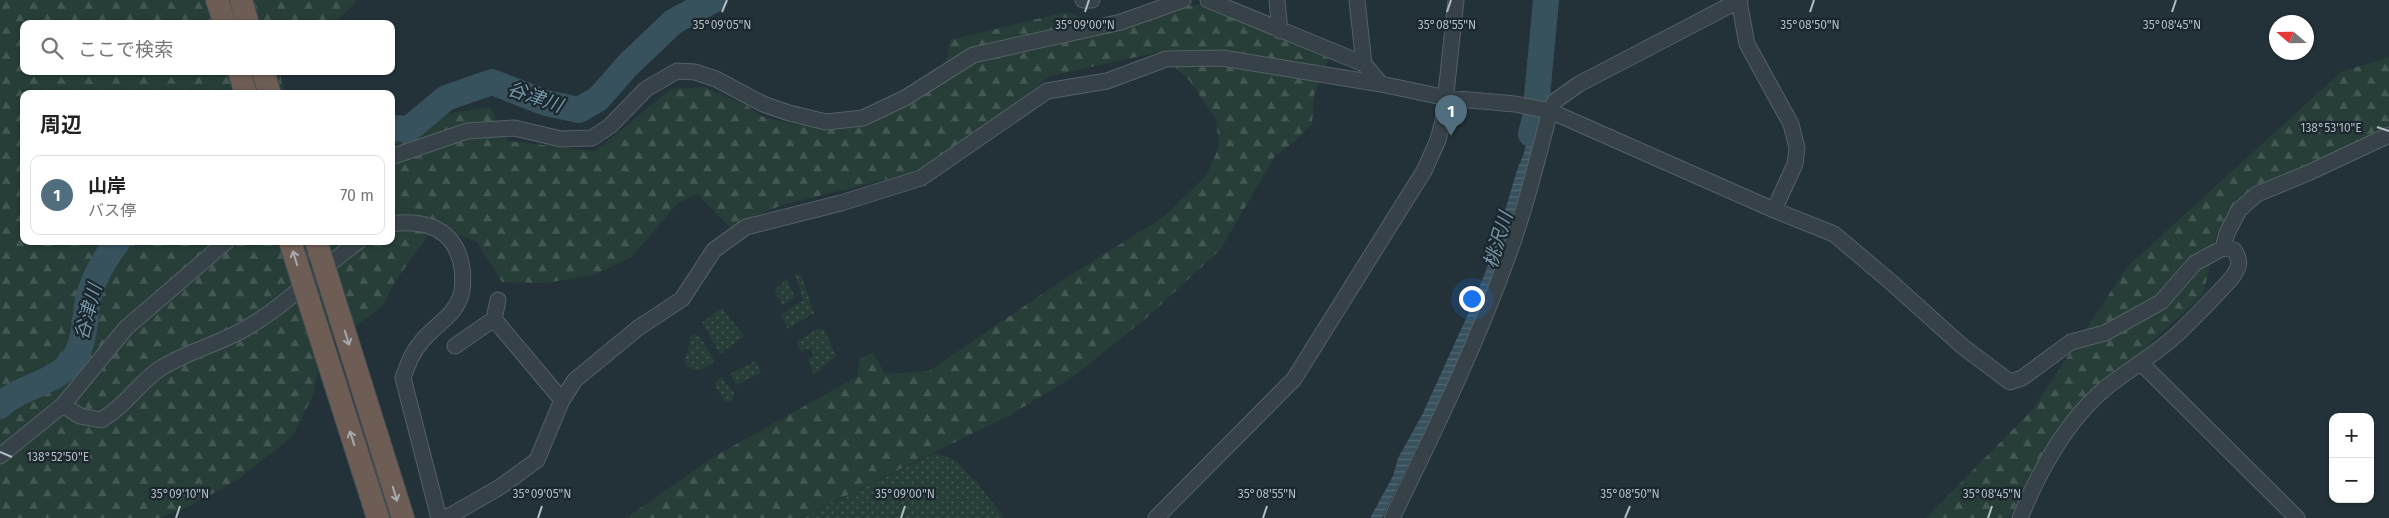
<!DOCTYPE html>
<html lang="ja">
<head>
<meta charset="utf-8">
<style>
  :root { --surface:#fff; --page:#f6f6f6; --text:#222; --muted:#767676; --line:#e0e0e0; --accent:#516e7f }
  body { margin:0; font-family:"Fira Sans","Noto Sans JP",sans-serif; background:var(--page); color:var(--text) }
  .controls { position:absolute; right:15px; bottom:15px; display:grid; overflow:hidden; border-radius:10px; box-shadow:0 1px 4px #0004 }
  .controls button { width:45px; height:45px; display:grid; place-items:center; padding:0; border:0; border-bottom:1px solid var(--line); background:var(--surface); color:var(--text); font:25px sans-serif }
  .compass { position:absolute; left:2269px; top:15px; width:45px; height:45px; border-radius:50%; background:var(--surface); box-shadow:0 1px 4px #0004; rotate:290deg }
  .you { position:absolute; left:1471px; top:298px; width:18px; height:18px; margin:-12px; border:4px solid #fff; border-radius:50%; background:#1a73e8; box-shadow:0 0 0 8px #1a73e833 }
  .badge { display:grid; place-items:center; width:32px; height:32px; border-radius:50%; background:var(--accent); color:#fff; font-size:16px; font-weight:700 }
  .pin { position:absolute; translate:-50% -41px; filter:drop-shadow(0 1px 2px #0008) }
  .pin::after { content:''; position:absolute; top:26px; width:18px; height:15px; background:inherit; clip-path:polygon(0 0,100% 0,50% 100%) }
  .list { margin:0; padding:0; list-style:none }
  h2 { display:flex; justify-content:space-between; align-items:center; height:65px; margin:0; padding:0 20px; font-size:21px }
  h2 small { font-size:16px; font-weight:400; color:var(--muted) }
  .list li { display:grid; grid-template-columns:32px 1fr auto; gap:15px; align-items:center; box-sizing:border-box; height:80px; margin:0 10px 10px; padding:0 10px; border:1px solid var(--line); border-radius:10px }
  .list b { display:block; font-size:19px; white-space:nowrap }
  .list p { margin:0; font-size:16px; white-space:nowrap; color:var(--muted) }
  .list em { font-size:16px; font-style:normal; color:var(--muted) }
  .icon { flex:none; width:28px; height:28px; fill:none; stroke:currentColor; stroke-width:2; stroke-linecap:round; stroke-linejoin:round }
  .map { position:relative; flex:none; width:2389px; height:518px; overflow:hidden }
  .search { position:absolute; background:var(--surface); box-shadow:0 1px 4px #0004; left:20px; top:20px; width:375px; height:55px; display:flex; align-items:center; gap:12px; box-sizing:border-box; padding:0 18px; border-radius:10px; color:var(--muted); font-size:19px }
  .panel { position:absolute; background:var(--surface); box-shadow:0 1px 4px #0004; left:20px; top:90px; width:375px; height:155px; border-radius:10px }
  .map>svg:first-child { display:block }
  .grass { fill:url(#grass-dots) }
  .forest { fill:url(#forest-firs) }
  .water { fill:url(#water-rules) }
  .lines { fill:none; stroke-linecap:round; stroke-linejoin:round }
  .river { stroke:#37515d; stroke-width:26 }
  .minor-casing { stroke:#546066; stroke-width:17 }
  .highway-casing { stroke:#414d53; stroke-width:24 }
  .minor { stroke:#364248; stroke-width:15 }
  .highway { stroke:#6e5d54; stroke-width:22 }
  .highway-bridge-casing { stroke:#414d53; stroke-width:24; stroke-linecap:butt }
  .highway-bridge { stroke:#6e5d54; stroke-width:22 }
  .oneway { stroke:#a4aaae }
  .ticks { fill:none; stroke:#b1bdc4; stroke-width:2 }
  .labels { text-anchor:middle; dominant-baseline:central; stroke-width:4.5; stroke-linejoin:round; paint-order:stroke }
  .water-label { font-size:19px; font-style:italic; fill:#7396a6; stroke:#1b272d }
  .ticks-label { font-size:12px; text-anchor:middle; fill:#b1bdc4; stroke:#1b272d; stroke-width:4.5; stroke-linejoin:round; paint-order:stroke }
</style>
</head>
<body>
<div class="map">
<svg width="2389" height="518" viewBox="0 0 2389 518">
  <defs>
    <pattern id="grass-dots" width="8" height="8" patternUnits="userSpaceOnUse" patternTransform="scale(1.25)"><rect width="8" height="8" fill="#273d38"/><path d="M2 2h.1M6 6h.1" fill="none" stroke="#445753" stroke-width="1.8" stroke-linecap="round"/></pattern>
    <pattern id="forest-firs" width="22" height="20" patternUnits="userSpaceOnUse" patternTransform="scale(1.25)"><rect width="22" height="20" fill="#273d38"/><path d="M5 1l3.5 6h-7zM16 11l3.5 6h-7z" fill="#445753"/></pattern>
    <pattern id="water-rules" width="6" height="5" patternUnits="userSpaceOnUse" patternTransform="scale(1.25)"><rect width="6" height="5" fill="#37515d"/><path d="M0 2.5h6" fill="none" stroke="#526873"/></pattern>
  </defs>
  <rect width="100%" height="100%" fill="#233138"/>
  <!-- grass -->
  <path class="grass" d="M 795,274 L 801,275 L 814,313 L 788,329 L 781,315 L 803,300 Z
    M 787,278 L 795,298 L 783,305 L 774,291 Z
    M 722,308 L 744,336 L 720,354 L 702,322 Z
    M 817,329 L 824,329 L 836,356 L 814,375 L 808,360 L 814,355 L 810,348 L 801,352 L 796,342 Z
    M 694,334 L 700,337 L 715,361 C 703,369 697,375 685,364 C 684,354 691,349 689,338 Z
    M 755,361 L 761,373 L 736,385 L 730,374 Z
    M 722,377 L 734,393 L 733,400 L 725,403 L 714,383 Z
    M 935,453 L 955,460 L 979,485 L 1004,518 L 802,518 Z"/>
  <!-- forest -->
  <path class="forest" d="M 0,0 L 357,0 L 335,24 L 24,24 L 24,71 L 282,71 L 281,81 L 288,94 L 24,94 L 24,241 L 391,241 L 391,115 L 424,117 L 490,107 L 508,141 L 595,151 L 671,89 L 705,87 L 746,105 L 761,116 L 798,125 L 833,125 L 866,124 L 943,84 L 950,40 L 1062,13 L 1072,13 L 1102,30 L 1168,9 L 1201,4 L 1329,59 L 1314,95 L 1312,124 L 1293,143 L 1275,156 L 1220,250 L 1144,320 L 1070,379 L 1008,416 L 801,518 L 626,518 L 715,456 L 857,377 L 860,359 L 873,352 L 885,374 L 929,371 L 1061,281 L 1162,218 L 1206,176 L 1219,147 L 1216,119 L 1189,80 L 1159,52 L 1050,76 L 968,141 L 912,173 L 782,205 L 730,227 L 697,194 L 677,204 L 632,257 L 593,275 L 546,283 L 502,282 L 477,242 L 435,226 L 394,283 L 382,307 L 321,350 L 314,393 L 293,436 L 236,481 L 188,507 L 160,518 L 0,518 Z
    M 2389,57 L 2389,129 L 2243,194 L 2217,233 L 2203,295 L 2060,426 L 2009,518 L 1926,518 L 2032,410 L 2128,266 L 2341,72 Z"/>
  <!-- water -->
  <path class="water" d="M 1540,0 L 1559,0 L 1550,83 L 1531,155 L 1492,285 L 1452,376 L 1382,518 L 1370,518 L 1393,476 L 1398,458 L 1422,415 L 1474,301 L 1490,260 L 1518,167 L 1523,156 L 1545,74 L 1550,15 L 1538,37 L 1529,65 L 1527,61 L 1541,5 Z"/>
  <g class="lines">
    <!-- river -->
    <path class="river" d="M 391,128 L 409,129 L 446,98 L 492,82 L 546,103 L 579,110 L 598,99 L 628,65 L 673,22 L 713,0
      M 1531,134 L 1535,118 L 1546,0
      M 0,406 C 15,389 51,384 69,365 C 86,346 84,322 88,299 C 93,279 105,258 118,241"/>
    <!-- minor casing -->
    <g class="minor-casing">
      <path id="minor" d="M 1083,0 L 1092,0
        M 1208,0 L 1364,64 L 1381,84 L 1447,98 L 1515,104 L 1550,111 L 1774,210 L 1834,234 L 1892,283 L 1962,346 L 2010,382 L 2022,378 L 2071,342 L 2105,333 L 2161,302 L 2195,263 L 2223,248 L 2234,250 C 2242,262 2239,268 2231,279 C 2213,298 2195,318 2175,336 C 2154,355 2130,369 2108,386 C 2067,419 2039,471 2020,518
        M 1277,0 L 1280,31
        M 1357,0 L 1364,64
        M 1739,1 L 1747,44 L 1791,124 L 1797,148 L 1795,164 L 1774,210
        M 391,157 L 467,131 L 514,128 L 561,139 L 592,138 L 610,126 L 646,89 L 677,71 L 695,72 L 716,79 L 763,104 L 789,113 L 826,122 L 863,118 L 905,98 L 973,55 L 1121,22 L 1183,0
        M 391,224 C 426,219 456,229 462,268 C 463,277 463,290 460,298 C 453,317 434,326 422,341 C 412,352 408,364 403,378 L 439,518
        M 2223,248 L 2227,233 L 2239,210 L 2257,194 L 2308,173 L 2389,135
        M 494,319 L 498,300
        M 455,346 L 494,319 L 562,400
        M 2142,364 L 2297,518
        M 63,405 L 80,416 L 101,420 C 126,406 140,381 161,368 C 187,352 215,345 241,331 C 285,307 319,270 359,241
        M 0,456 L 63,405 L 126,328 L 227,241
        M 446,518 L 500,487 L 537,460 L 562,400 L 575,380 L 638,328 L 682,299 L 714,250 L 746,227 L 841,203 L 921,178 L 1047,91 L 1107,81 L 1166,59 L 1222,58 L 1381,84
        M 1156,518 L 1294,379 L 1424,171 L 1438,140 L 1443,121 L 1456,0
        M 1392,518 C 1437,426 1482,333 1515,236 C 1529,195 1539,153 1550,111 L 1555,101 L 1579,84 L 1740,0"/>
    </g>
    <!-- highway casing -->
    <g class="highway-casing">
      <path id="highway" d="M 217,0 L 225,24
        M 241,0 L 248,24
        M 239,71 L 246,94
        M 263,71 L 270,94
        M 332,292 L 403,518
        M 311,308 L 378,518"/>
    </g>
    <!-- minor -->
    <use href="#minor" class="minor"/>
    <!-- highway -->
    <use href="#highway" class="highway"/>
    <!-- highway-bridge casing -->
    <g class="highway-bridge-casing">
      <path id="highway-bridge" d="M 290,241 L 311,308
        M 316,241 L 332,292"/>
    </g>
    <!-- highway-bridge -->
    <use href="#highway-bridge" class="highway-bridge"/>
  </g>
  <!-- one-way arrows -->
  <defs><path id="oneway-shaft" d="M-6 0H5M1.5-3L5.5 0L1.5 3" fill="none" stroke-width="1.6" stroke-linecap="round" stroke-linejoin="round" transform="scale(1.25)"/></defs>
  <g class="oneway">
    <use href="#oneway-shaft" transform="translate(295 258) rotate(-107)"/>
    <use href="#oneway-shaft" transform="translate(347 338) rotate(73)"/>
    <use href="#oneway-shaft" transform="translate(352 438) rotate(-108)"/>
    <use href="#oneway-shaft" transform="translate(395 494) rotate(73)"/>
  </g>
  <!-- ticks -->
  <path class="ticks" d="M 722,12 L 727,0M 1085,12 L 1089,0M 1447,12 L 1451,0M 1810,12 L 1814,0M 2172,12 L 2176,0M 2377,127 L 2389,131M 0,452 L 12,457M 176,518 L 180,506M 538,518 L 542,506M 901,518 L 905,506M 1263,518 L 1267,506M 1625,518 L 1630,506M 1988,518 L 1992,506"/>
  <g class="labels">
    <!-- water labels -->
    <g class="water-label">
      <text transform="translate(535 97) rotate(19)">谷津川</text>
      <text transform="translate(1498 240) rotate(-73)">桃沢川</text>
      <text transform="translate(88 312) rotate(-75)">谷津川</text>
    </g>
  </g>
  <g class="ticks-label">
    <text x="722" y="29">35°09'05"N</text>
    <text x="1447" y="29">35°08'55"N</text>
    <text x="1810" y="29">35°08'50"N</text>
    <text x="1085" y="29">35°09'00"N</text>
    <text x="2172" y="29">35°08'45"N</text>
    <text x="2331" y="132">138°53'10"E</text>
    <text x="58" y="461">138°52'50"E</text>
    <text x="180" y="498">35°09'10"N</text>
    <text x="542" y="498">35°09'05"N</text>
    <text x="905" y="498">35°09'00"N</text>
    <text x="1267" y="498">35°08'55"N</text>
    <text x="1630" y="498">35°08'50"N</text>
    <text x="1992" y="498">35°08'45"N</text>
  </g>
</svg>
<div class="controls">
<button>+</button>
<button>−</button>
</div>
<svg class="compass" viewBox="-18 -18 36 36"><path d="M0-13l5 13h-10z" fill="#e53935"/><path d="M0 13l5-13h-10z" fill="#767676"/></svg>
<div class="you"></div>
<div class="pin badge" style="left:1451px;top:136px">1</div>
<div class="search"><svg class="icon" aria-label="search" viewBox="0 0 24 24"><circle cx="10" cy="10" r="6"/><path d="M15 15l6 6"/></svg>ここで検索</div>
<section class="panel">
<h2>周辺<small></small></h2>
<ul class="list">
<li><span class="badge">1</span><div><b>山岸</b><p>バス停</p></div><em>70 m</em></li>
</ul>
</section>
</div>
</body>
</html>
